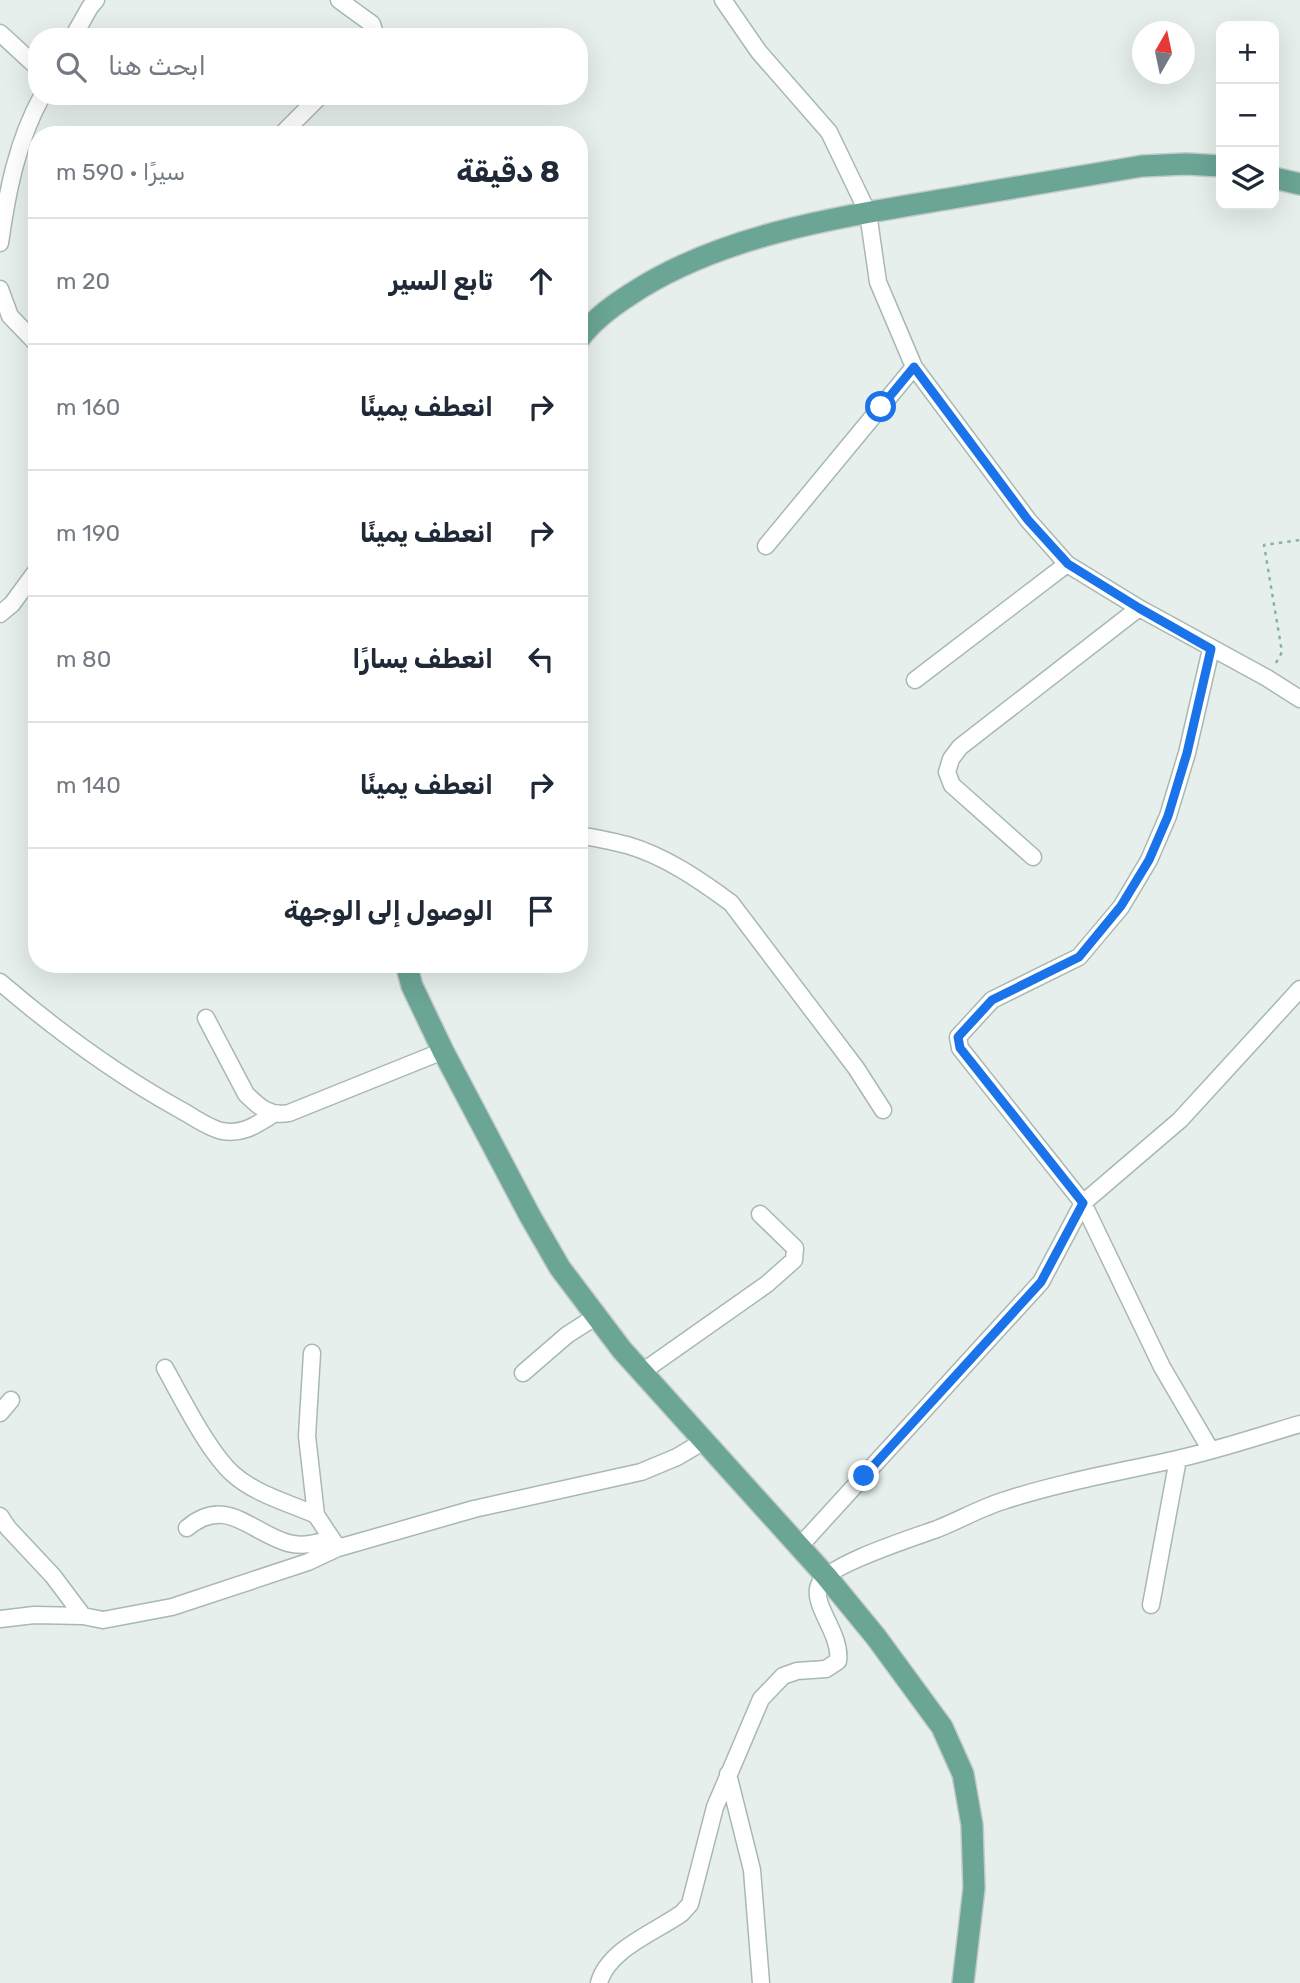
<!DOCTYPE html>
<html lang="ar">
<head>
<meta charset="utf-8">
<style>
  :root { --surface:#fff; --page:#f6f6f7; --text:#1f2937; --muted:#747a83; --line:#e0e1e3 }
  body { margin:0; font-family:Rubik,Vazirmatn,sans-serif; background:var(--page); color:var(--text); direction:rtl }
  .controls { position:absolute; right:21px; top:21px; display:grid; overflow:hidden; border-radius:14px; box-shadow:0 7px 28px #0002 }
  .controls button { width:63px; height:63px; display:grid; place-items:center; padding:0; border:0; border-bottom:2px solid var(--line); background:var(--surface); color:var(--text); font:35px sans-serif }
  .compass { position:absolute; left:1132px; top:21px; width:63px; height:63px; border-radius:50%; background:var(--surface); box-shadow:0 7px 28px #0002; rotate:9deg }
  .stop { position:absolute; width:21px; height:21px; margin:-16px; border:5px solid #1a73e8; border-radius:50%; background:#fff }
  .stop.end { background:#1a73e8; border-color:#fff; box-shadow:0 2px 7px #0008 }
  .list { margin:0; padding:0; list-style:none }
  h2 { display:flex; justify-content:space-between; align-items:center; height:91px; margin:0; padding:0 28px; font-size:30px }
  h2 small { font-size:23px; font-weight:400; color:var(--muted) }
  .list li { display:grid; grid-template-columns:46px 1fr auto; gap:21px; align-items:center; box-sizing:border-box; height:126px; padding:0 28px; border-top:2px solid var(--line) }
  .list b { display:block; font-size:26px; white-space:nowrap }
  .list em { font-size:23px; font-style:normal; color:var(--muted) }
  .icon { flex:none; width:38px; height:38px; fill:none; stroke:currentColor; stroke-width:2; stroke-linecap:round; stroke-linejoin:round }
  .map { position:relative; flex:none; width:1300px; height:1983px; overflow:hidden; direction:ltr }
  .search { position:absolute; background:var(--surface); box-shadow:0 7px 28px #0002; left:28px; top:28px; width:560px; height:77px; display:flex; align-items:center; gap:18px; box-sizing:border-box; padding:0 24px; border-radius:28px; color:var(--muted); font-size:26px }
  .panel { position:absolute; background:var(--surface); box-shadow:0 7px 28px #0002; left:28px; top:126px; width:560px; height:847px; border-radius:28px; direction:rtl }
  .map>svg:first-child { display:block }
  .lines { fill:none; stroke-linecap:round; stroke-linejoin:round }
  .minor-casing { stroke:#a8b8b2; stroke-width:19 }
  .primary-casing { stroke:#c2cac8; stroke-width:24 }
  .path { stroke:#86b3a5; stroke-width:2.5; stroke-dasharray:3.5 5; stroke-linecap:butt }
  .minor { stroke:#fff; stroke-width:16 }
  .primary { stroke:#6aa596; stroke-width:21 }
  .route { stroke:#1a73e8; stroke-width:9 }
</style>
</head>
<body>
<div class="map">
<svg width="1300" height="1983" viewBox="0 0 1300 1983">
  <rect width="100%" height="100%" fill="#e6efeb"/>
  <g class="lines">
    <!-- minor casing -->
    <g class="minor-casing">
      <path id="minor" d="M 339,0 L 372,24 L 376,37
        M 723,0 L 759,52 L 829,132 L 868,213 L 878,282 L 914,367 L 1028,520 L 1067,564 L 1139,608 L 1267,678 L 1300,699
        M 0,33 L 37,67
        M 73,37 L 90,7 L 96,0
        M 281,135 L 320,96
        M 0,243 C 7,193 17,141 42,96
        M 0,289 L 10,316 L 37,344
        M 766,546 L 914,367
        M 0,614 L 12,604 L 37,570
        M 915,680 L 1067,564
        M 579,835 C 595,838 612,841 627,845 C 665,856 700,880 731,903 L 856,1068 L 883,1110
        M 1033,857 L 952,785 L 947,772 L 951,759 L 960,747 L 1139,608
        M 0,982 C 56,1030 114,1073 179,1109 C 192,1116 208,1128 222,1131 C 242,1135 256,1125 272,1115
        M 206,1018 L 246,1094 C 259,1107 270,1117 289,1113 L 443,1051
        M 312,1353 L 307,1436 L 316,1515 L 338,1548
        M 165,1368 C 181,1397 209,1453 233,1474 C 255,1494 289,1503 316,1515
        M 642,1372 L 767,1284 L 794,1260 L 795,1248 L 760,1214
        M 523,1373 L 567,1335 L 595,1317
        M 0,1413 L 11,1400
        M 1210,1449 L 1162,1367 L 1083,1203 L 960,1048 L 958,1037 L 992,1000 L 1079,957 L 1121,907 L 1149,860 L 1168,816 L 1187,753 L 1211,649
        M 0,1516 L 8,1528 L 53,1576 L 83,1616
        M 187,1528 C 226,1495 250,1532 288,1543 C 303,1547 318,1543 332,1539
        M 799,1547 L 1041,1282 L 1083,1203 L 1180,1120 L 1300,989
        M 1151,1605 L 1178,1459
        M 0,1619 L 34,1615 L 83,1616 L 103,1620 L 172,1607 L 308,1562 L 338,1548 L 474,1509 L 641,1472 L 677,1457 L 704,1441
        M 728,1774 L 752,1870 L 761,1983
        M 599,1983 C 608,1949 656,1932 682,1913 L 690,1904 L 715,1807 L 761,1699 L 783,1676 L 797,1671 L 826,1669 L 838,1661 C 842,1634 811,1605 819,1585 C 826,1565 915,1537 937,1529 C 960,1520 982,1507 1006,1500 C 1061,1482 1120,1472 1177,1459 C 1218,1450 1259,1436 1300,1424"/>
    </g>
    <!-- primary casing -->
    <g class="primary-casing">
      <path id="primary" d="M 1274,178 L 1300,184
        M 579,339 C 592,321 612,306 631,294 C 723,233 846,216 953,198 C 1016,187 1079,177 1142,166 L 1186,164 L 1221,166
        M 406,964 L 412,986 L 443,1051 L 530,1216 L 560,1268 L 622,1350 L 826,1576 L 876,1637 L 942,1727 L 963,1774 L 972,1825 L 974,1888 L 963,1983"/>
    </g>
    <!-- path -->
    <path class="path" d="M 1276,663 L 1282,652 L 1264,545 L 1300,540"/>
    <!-- minor -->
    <use href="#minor" class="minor"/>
    <!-- primary -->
    <use href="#primary" class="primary"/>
  </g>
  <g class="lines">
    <!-- route -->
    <path class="route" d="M 864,1476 L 1041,1282 L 1083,1203 L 960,1048 L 958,1037 L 992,1000 L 1079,957 L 1121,906 L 1149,860 L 1168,816 L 1187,753 L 1211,649 L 1139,608 L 1068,564 L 1028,520 L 914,367 L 881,407"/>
  </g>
</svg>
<div class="controls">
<button>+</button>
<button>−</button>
<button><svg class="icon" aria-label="layers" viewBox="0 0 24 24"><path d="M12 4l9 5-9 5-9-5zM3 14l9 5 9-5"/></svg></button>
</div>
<svg class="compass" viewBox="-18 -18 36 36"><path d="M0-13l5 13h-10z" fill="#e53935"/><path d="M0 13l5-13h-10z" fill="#747a83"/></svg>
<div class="stop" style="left:881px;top:407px"></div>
<div class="stop end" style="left:864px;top:1476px"></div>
<div class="search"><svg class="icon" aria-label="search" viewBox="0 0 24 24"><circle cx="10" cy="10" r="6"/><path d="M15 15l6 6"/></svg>ابحث هنا</div>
<section class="panel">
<h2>8 دقيقة<small>سيرًا · 590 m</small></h2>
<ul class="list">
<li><svg class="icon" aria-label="ahead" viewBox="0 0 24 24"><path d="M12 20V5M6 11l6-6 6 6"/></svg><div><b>تابع السير</b></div><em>20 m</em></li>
<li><svg class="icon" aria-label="right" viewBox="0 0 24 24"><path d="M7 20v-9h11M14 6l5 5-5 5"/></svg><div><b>انعطف يمينًا</b></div><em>160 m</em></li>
<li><svg class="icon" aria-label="right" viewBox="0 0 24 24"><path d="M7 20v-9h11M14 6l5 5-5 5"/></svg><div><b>انعطف يمينًا</b></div><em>190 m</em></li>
<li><svg class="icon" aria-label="left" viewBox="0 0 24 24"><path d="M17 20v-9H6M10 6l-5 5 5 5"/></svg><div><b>انعطف يسارًا</b></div><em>80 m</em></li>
<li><svg class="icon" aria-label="right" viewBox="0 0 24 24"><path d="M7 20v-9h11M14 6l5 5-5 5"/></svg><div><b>انعطف يمينًا</b></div><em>140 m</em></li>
<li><svg class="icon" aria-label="arrive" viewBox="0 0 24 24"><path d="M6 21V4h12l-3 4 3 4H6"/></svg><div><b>الوصول إلى الوجهة</b></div></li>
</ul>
</section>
</div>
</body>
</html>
